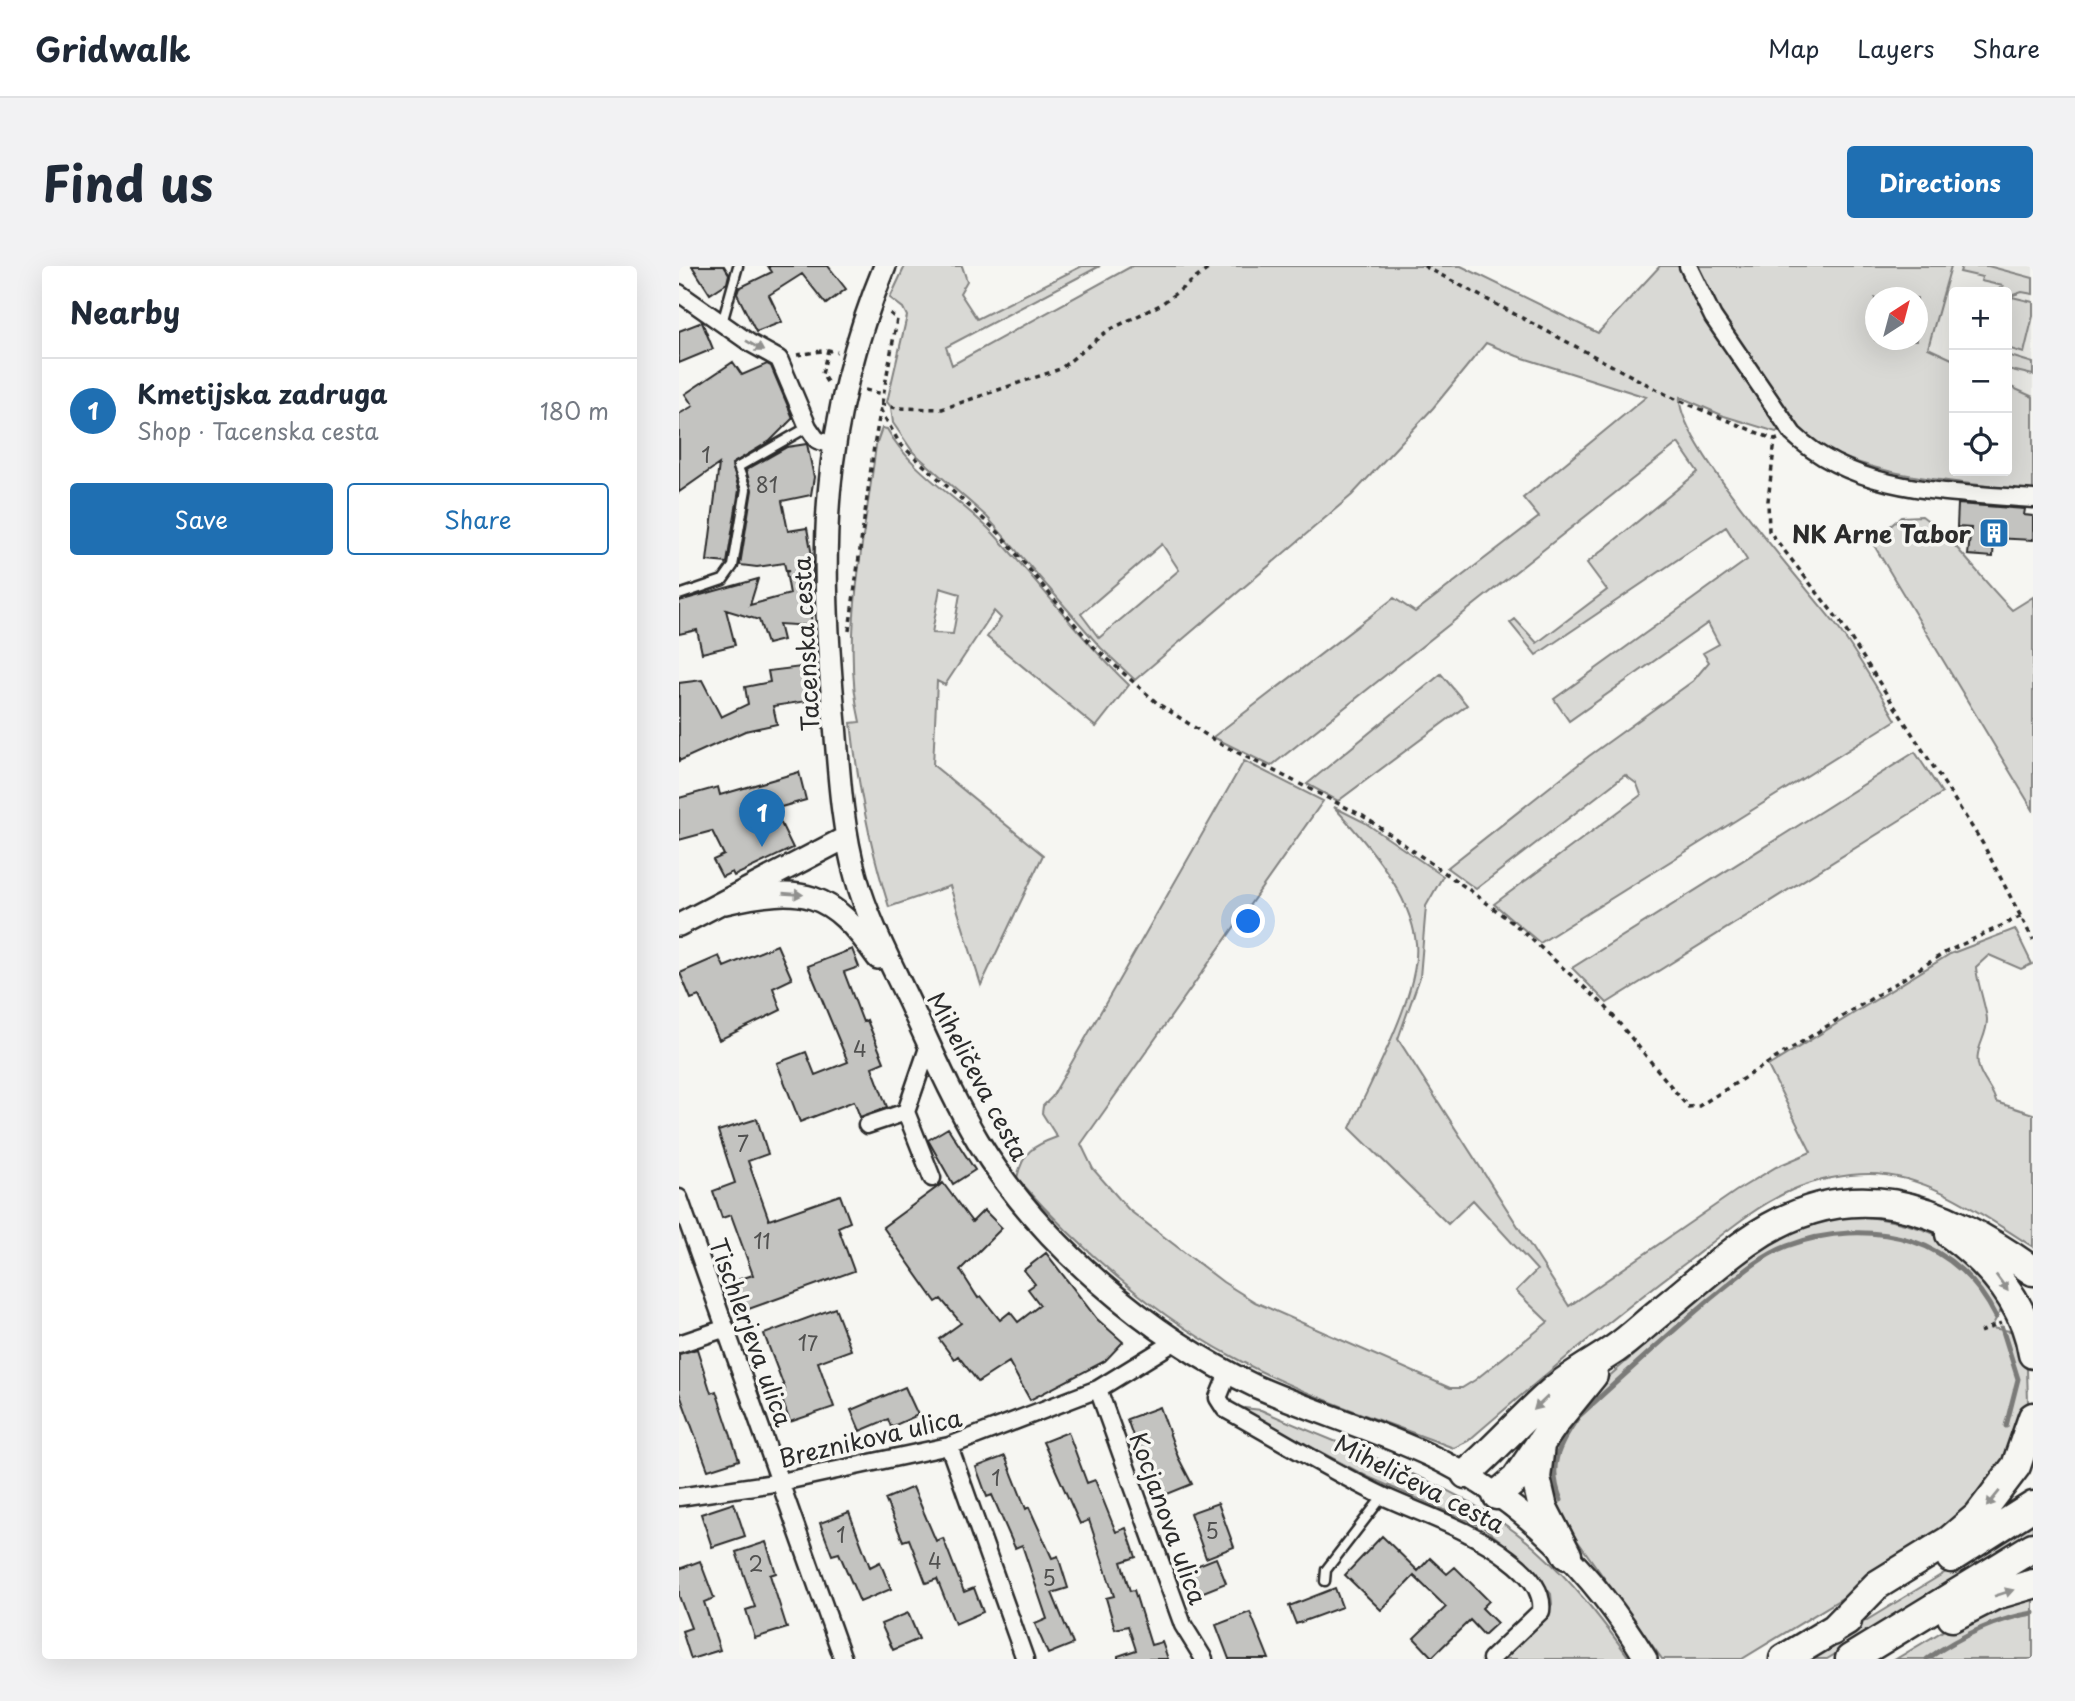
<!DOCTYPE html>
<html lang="en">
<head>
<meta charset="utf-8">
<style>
  :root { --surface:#fff; --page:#f2f2f3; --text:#1f2937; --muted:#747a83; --line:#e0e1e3; --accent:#1f6fb2 }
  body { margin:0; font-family:"Playpen Sans",sans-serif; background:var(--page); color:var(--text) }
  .controls { position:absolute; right:21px; top:21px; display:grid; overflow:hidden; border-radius:7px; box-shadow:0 7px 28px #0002 }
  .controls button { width:63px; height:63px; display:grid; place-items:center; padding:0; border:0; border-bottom:2px solid var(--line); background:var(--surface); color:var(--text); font:35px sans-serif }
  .compass { position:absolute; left:1186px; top:21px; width:63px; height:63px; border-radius:50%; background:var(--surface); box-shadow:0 7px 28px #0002; rotate:36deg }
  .you { position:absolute; left:570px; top:656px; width:24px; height:24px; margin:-18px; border:5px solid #fff; border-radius:50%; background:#1a73e8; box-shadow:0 0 0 10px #1a73e833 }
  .badge { display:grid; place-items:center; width:46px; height:46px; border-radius:50%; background:var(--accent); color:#fff; font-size:23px; font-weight:700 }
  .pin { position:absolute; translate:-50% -58px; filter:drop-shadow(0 2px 4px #0008) }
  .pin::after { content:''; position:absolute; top:37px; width:24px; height:21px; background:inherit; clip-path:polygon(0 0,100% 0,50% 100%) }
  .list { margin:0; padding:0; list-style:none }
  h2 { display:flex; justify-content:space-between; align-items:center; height:91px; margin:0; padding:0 28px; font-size:30px }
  h2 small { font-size:23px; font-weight:400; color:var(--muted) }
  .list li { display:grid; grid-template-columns:46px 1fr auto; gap:21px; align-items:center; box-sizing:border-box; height:105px; padding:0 28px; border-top:2px solid var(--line) }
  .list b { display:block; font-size:26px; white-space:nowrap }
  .list p { margin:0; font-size:23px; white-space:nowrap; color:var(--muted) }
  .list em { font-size:23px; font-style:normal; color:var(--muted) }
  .actions { display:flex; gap:14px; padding:21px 28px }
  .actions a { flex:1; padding:16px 0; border:2px solid var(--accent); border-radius:7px; text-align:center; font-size:24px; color:var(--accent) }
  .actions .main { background:var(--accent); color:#fff }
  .icon { flex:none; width:38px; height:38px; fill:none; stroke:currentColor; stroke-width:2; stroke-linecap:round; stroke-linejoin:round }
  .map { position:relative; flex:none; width:1354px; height:1393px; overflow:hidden; border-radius:7px }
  header { display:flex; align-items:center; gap:42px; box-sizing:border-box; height:98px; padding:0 35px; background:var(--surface); border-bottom:2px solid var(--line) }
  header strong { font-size:33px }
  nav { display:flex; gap:38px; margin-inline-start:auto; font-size:24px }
  .intro { display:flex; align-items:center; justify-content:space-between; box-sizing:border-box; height:168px; padding:0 42px }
  h1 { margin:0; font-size:49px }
  .button { padding:18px 32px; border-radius:7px; background:var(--accent); color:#fff; font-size:24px; font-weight:700 }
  main { display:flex; gap:42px; padding:0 42px }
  aside { flex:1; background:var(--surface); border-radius:7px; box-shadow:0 7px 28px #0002 }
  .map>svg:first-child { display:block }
  .built { fill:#e7e7e3 }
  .green { fill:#d9d9d5; stroke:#828280; stroke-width:2; fill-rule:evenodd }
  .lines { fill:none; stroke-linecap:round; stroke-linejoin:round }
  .stream { stroke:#7a7a78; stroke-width:5 }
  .building { fill:#c3c3c0; stroke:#2b2b2b; stroke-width:2 }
  .lane-casing { stroke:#2b2b2b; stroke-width:13 }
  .street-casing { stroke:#2b2b2b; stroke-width:21 }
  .secondary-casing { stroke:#2b2b2b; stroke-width:26 }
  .highway-casing { stroke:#2b2b2b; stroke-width:33 }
  .path { stroke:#2b2b2b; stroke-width:3.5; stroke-dasharray:5 5; stroke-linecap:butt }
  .lane { stroke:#f6f6f2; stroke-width:8 }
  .street { stroke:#f6f6f2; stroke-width:16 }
  .secondary { stroke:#f6f6f2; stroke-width:21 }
  .highway { stroke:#f6f6f2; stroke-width:28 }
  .oneway { fill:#90908e }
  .labels { text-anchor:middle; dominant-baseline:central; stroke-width:7; stroke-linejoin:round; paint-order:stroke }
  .number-label { font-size:21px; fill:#515150 }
  .poi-label { font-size:24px; font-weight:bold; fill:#2b2b2b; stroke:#f6f6f2; text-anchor:end }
  .street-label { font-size:24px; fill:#2b2b2b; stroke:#f6f6f2 }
</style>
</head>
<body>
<header>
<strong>Gridwalk</strong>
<nav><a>Map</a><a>Layers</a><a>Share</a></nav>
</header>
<div class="intro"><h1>Find us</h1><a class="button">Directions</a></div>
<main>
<aside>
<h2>Nearby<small></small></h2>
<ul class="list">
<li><span class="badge">1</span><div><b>Kmetijska zadruga</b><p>Shop · Tacenska cesta</p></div><em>180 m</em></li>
</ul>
<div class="actions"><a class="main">Save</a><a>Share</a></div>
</aside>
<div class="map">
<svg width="1354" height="1393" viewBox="0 0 1354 1393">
  <rect width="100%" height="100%" fill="#f6f6f2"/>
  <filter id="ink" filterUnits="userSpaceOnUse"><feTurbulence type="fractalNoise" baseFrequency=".0143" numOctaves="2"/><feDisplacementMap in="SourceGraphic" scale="14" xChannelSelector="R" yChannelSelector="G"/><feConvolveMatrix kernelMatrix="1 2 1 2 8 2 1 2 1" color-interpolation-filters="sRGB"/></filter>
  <g filter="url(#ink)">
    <!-- built -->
    <path class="built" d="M 1272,0 L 1354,0 L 1354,131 L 1328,119 L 1328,26 L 1275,26 L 1275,94 L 1249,82 Z"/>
    <!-- green -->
    <path class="green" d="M 226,0 L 283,0 L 288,15 L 281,27 L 298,53 L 403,0 L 421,0 L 267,81 L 273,99 L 453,0 L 782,0 L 919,67 L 981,0 L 1003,0 L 1026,52 L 1101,163 L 1097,166 L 1045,150 L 1001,131 C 996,173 1126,319 1157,359 C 1179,389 1198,422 1217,454 L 861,677 L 815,638 L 962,529 L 958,518 L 946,509 L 797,623 L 768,602 L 910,490 L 1014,415 L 1030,396 L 1024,387 L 1040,378 L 1029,357 L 890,455 L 875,433 L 1068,294 L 1047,261 L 857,389 L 831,357 L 836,353 L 858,377 L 928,324 L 908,297 L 1019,206 L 999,177 L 592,500 L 534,471 L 715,332 L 736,346 L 860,251 L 844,232 L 967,131 L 838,90 L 807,77 L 754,142 L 673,229 L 456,414 L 422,382 L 308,251 L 234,186 L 214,157 L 212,141 L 208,136 L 228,50 L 224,42 L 211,32 ZM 483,278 L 500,304 L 420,372 L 402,348 Z
      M 1013,0 L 1272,0 L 1249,82 L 1275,94 L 1275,205 L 1328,205 L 1328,119 L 1354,131 L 1354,225 C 1284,216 1172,212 1118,164 L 1022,20 ZM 1196,32 L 1238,32 L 1238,74 L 1196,74 Z
      M 1283,0 L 1309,0 L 1354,12 L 1354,28 L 1343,26 L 1328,31 L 1328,26 L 1316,26 L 1324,20 L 1302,15 L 1303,11 L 1281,6 Z
      M 1333,31 L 1354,36 L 1354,50 L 1345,87 L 1328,82 L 1328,50 Z
      M 1328,89 L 1354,97 L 1354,109 L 1328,103 Z
      M 203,162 L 208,163 C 233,207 279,231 314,267 C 361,317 400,371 450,419 L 417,461 L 308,371 L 322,352 L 315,345 L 266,419 L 258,415 L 254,499 L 364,589 L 302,719 L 271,620 L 210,641 C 191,581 179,520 172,457 L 181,456 C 161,373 187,265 197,179 ZM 261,322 L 281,328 L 274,368 L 253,367 Z
      M 1243,250 C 1279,276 1301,313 1333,344 L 1354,331 L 1354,544 L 1193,276 L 1222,251 Z
      M 762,408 L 788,439 L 659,535 L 628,518 Z
      M 1236,486 L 1263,527 L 1242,541 L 928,737 L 893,702 Z
      M 565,495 L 644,535 L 402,878 L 414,903 L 450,944 L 544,1016 L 576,1036 L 771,1122 L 783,1122 L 796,1114 L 869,1056 L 837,1025 L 858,1004 L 794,934 L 769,958 L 671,862 C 691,816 742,726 737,677 C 731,626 688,577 655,541 L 685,556 L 764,610 L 747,640 L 741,711 L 719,773 L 890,1040 L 1057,925 L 1097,901 L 1132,886 L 1089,800 L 1271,688 L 1336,663 L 1353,698 L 1342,703 L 1310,689 L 1297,701 C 1298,717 1308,744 1308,754 C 1308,772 1294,784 1300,802 C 1304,815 1314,823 1317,836 L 1354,848 L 1354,981 C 1306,951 1251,908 1191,908 C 1166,908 1136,914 1113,924 C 1076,940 1043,969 1012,993 C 935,1050 862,1112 789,1175 L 775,1182 C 701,1154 623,1129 554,1091 C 470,1046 400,982 338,912 C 344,886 353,880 378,871 L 363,847 L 364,840 L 373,831 Z
      M 1182,950 C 1220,955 1267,964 1293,995 C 1305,1008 1314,1025 1324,1040 L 1312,1062 L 1337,1066 L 1343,1074 L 1348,1103 L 1349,1136 L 1334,1188 L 1262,1272 L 1063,1393 L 983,1393 L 880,1249 L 868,1220 L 871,1179 L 912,1126 L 1060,997 L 1123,961 L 1153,953 Z
      M 557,1141 L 582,1144 C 671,1185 785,1218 857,1283 C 894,1316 923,1354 951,1393 L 822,1393 L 865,1353 L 873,1338 L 872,1328 L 838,1288 L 804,1261 L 687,1210 Z
      M 1354,1253 L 1354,1268 L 1148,1393 L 1124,1393 Z
      M 1354,1328 L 1354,1393 L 1217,1393 L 1269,1362 Z"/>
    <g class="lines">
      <!-- stream -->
      <path class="stream" d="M 1323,1062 L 1339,1113 L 1327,1160
        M 882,1234 C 868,1201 879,1180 899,1151 C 942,1112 985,1072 1030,1034 C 1054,1015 1079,991 1108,980 C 1148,965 1192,962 1233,975 C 1270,987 1300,1016 1317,1051
        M 1248,1393 C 1280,1371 1315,1353 1354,1347"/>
    </g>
    <!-- building -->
    <path class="building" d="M 13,0 L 45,0 L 50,8 L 48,17 L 31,28 Z
      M 89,0 L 149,0 L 167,23 L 147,38 L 123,8 L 90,29 L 103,56 L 77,66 L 58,28 L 60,22 L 93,6 Z
      M 23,56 L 34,83 L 0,97 L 0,65 Z
      M 54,96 L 63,109 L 88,98 L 92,100 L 114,152 L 91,175 L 53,198 L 60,224 L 48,297 L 28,295 L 40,198 L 0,226 L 0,148 L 14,140 L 6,128 Z
      M 128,178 L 135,211 L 132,229 L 103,235 L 109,265 L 128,262 L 134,295 L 132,360 L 100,358 L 104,374 L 88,378 L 80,354 L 47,344 L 56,379 L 23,387 L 18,364 L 0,368 L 0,335 L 79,313 L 71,339 L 111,328 L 107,306 L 110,305 L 107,305 L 105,297 L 78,301 L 61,299 L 73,224 L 67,204 L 108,181 Z
      M 1279,238 L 1346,243 L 1345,249 L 1354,250 L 1354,274 L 1315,272 L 1314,291 L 1289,289 L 1292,262 L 1278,261 Z
      M 130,400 L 135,434 L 94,440 L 98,458 L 66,465 L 0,495 L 0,417 L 23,414 L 42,451 L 69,438 L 66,421 L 91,416 L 89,405 Z
      M 120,506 L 127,534 L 95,543 L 114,582 L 55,610 L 53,606 L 43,611 L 34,594 L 45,589 L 33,565 L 0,574 L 0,532 L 39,521 L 41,529 Z
      M 98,679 L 113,713 L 94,722 L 102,744 L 40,774 L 20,730 L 12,733 L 1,707 L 40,690 L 45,701 Z
      M 173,683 L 180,701 L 165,706 L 184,756 L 188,754 L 205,796 L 193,801 L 208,841 L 181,851 L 175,835 L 121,856 L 98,797 L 127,786 L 136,809 L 169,796 L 129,700 Z
      M 78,853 L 89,888 L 69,895 L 90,954 L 161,929 L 171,956 L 159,961 L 175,1005 L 67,1044 L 58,1014 L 74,1009 L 52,949 L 43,952 L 34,925 L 56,917 L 39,865 Z
      M 269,862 L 296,904 L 274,918 L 249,874 Z
      M 264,917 L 293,956 L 305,944 L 323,962 L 281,1004 L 299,1032 L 302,1030 L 321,1054 L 331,1046 L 339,1056 L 361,1039 L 349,1023 L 356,1018 L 345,1004 L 367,987 L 418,1053 L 444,1076 L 426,1095 L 351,1134 L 330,1096 L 299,1116 L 279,1090 L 275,1093 L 260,1073 L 282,1057 L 262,1033 L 257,1036 L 204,961 Z
      M 156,1042 L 172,1084 L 139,1096 L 155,1141 L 111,1156 L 100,1125 L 106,1123 L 85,1068 Z
      M 18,1083 L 32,1127 L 37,1125 L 60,1194 L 29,1204 L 0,1126 L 0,1088 Z
      M 226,1121 L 239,1149 L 212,1161 L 209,1153 L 181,1165 L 172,1144 Z
      M 481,1141 L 499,1191 L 513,1218 L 486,1229 L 468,1188 L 461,1190 L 448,1153 Z
      M 389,1166 L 408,1217 L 416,1214 L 437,1266 L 447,1262 L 457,1291 L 442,1296 L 451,1325 L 455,1324 L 472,1379 L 483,1376 L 489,1393 L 439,1393 L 439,1390 L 457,1384 L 449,1360 L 436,1363 L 427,1332 L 435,1330 L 410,1254 L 401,1258 L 364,1176 Z
      M 326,1190 L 347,1243 L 350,1241 L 373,1292 L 379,1290 L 389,1322 L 373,1327 L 394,1378 L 369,1388 L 356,1358 L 368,1353 L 343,1279 L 336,1282 L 313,1229 L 308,1231 L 297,1201 Z
      M 234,1221 L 257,1275 L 264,1272 L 285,1326 L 295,1322 L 304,1346 L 276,1358 L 258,1313 L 247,1317 L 230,1273 L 224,1275 L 206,1233 Z
      M 55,1237 L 66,1270 L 33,1281 L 22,1248 Z
      M 539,1237 L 555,1281 L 527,1292 L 511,1247 Z
      M 170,1246 L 191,1301 L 201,1296 L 212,1323 L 181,1336 L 160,1287 L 153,1289 L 141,1257 Z
      M 703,1270 L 739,1305 L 751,1292 L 768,1308 L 776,1301 L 810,1335 L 803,1342 L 818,1357 L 805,1369 L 791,1354 L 753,1391 L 735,1372 L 767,1341 L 735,1310 L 702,1344 L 666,1309 Z
      M 87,1276 L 97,1307 L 91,1309 L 108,1362 L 76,1372 L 67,1344 L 76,1341 L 57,1286 Z
      M 537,1292 L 547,1317 L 517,1329 L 507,1304 Z
      M 21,1295 L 35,1332 L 25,1336 L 41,1384 L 12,1393 L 3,1365 L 12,1362 L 0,1330 L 0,1303 Z
      M 656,1322 L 663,1341 L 617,1358 L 610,1340 Z
      M 571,1346 L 590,1393 L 550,1393 L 537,1359 Z
      M 229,1347 L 240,1373 L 214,1384 L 202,1358 Z"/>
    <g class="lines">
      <!-- lane casing -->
      <g class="lane-casing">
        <path id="lane" d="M 43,57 L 59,0
          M 0,329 L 44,314 L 54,300 L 67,223 L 59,201 L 129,161
          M 646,1315 L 647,1304 L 704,1230"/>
      </g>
      <!-- street casing -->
      <g class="street-casing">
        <path id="street" d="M 1009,0 L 1034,51 L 1114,168 C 1177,228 1273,226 1354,233
          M 0,27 L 71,77 L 100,93 L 129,161 L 138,174 L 154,179
          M 250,779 L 227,846 L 253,912
          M 188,859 L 227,846
          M 0,932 L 164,1393
          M 0,1078 L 47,1062
          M 549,1107 L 539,1132 L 546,1143 C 599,1172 651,1205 706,1231 C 748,1250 793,1264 830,1293 C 846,1305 865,1323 862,1345 L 812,1393
          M 419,1123 L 504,1359 L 525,1393
          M 270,1180 L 346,1393
          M 0,1231 L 102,1216 L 270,1180 L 419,1123 L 497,1075"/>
      </g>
      <!-- secondary casing -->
      <g class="secondary-casing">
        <path id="secondary" d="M 206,0 C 140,159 140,290 156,458 C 160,509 163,562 177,611 C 190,657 213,699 233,742 C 254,787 274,833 299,875 C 361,977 470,1070 578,1121 C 635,1146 695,1163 752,1190 C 843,1233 915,1307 967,1393
          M 46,637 C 125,619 151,624 199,692
          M 0,659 L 168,571"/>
      </g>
      <!-- highway casing -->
      <g class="highway-casing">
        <path id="highway" d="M 1271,968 C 1312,998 1346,1036 1354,1088
          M 861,1179 L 857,1212 L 864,1242 L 888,1289
          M 787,1208 C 817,1182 844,1151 875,1124 C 894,1108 915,1097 936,1083 C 952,1072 966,1058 981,1046 C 1010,1023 1038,997 1068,976 C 1171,903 1260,939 1354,1005
          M 818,1229 L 837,1213 L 876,1156 L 914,1109
          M 1272,1292 L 1354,1240
          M 1273,1351 L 1316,1329 L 1354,1318
          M 1153,1365 L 1198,1319 L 1271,1274 L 1299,1250 L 1337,1200 L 1354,1151
          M 1105,1393 L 1168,1355
          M 1171,1393 L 1354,1281"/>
      </g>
      <!-- path -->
      <path class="path" d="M 745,0 L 992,131 L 1096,174
        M 118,89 L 149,84 L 158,86
        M 148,116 L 143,108 L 149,84
        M 186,124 L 204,128
        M 202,138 L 217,142 L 263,143 L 381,103 L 428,65 L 481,39 L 533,0
        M 201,143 L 221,178 L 320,267 L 414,380 L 478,437 L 538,476 L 684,550 L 792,625 L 839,661 L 926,740 L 1009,841 L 1020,840 L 1267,686 L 1343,650
        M 1099,173 L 1096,174 L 1089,235 L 1090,265 L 1162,357 L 1304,578 L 1354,674
        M 170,365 L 195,180 L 218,53 L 208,45
        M 1301,1066 L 1322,1057"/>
      <!-- lane -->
      <use href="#lane" class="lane"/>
      <!-- street -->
      <use href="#street" class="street"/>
      <!-- secondary -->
      <use href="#secondary" class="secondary"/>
      <!-- highway -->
      <use href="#highway" class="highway"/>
    </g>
    <!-- one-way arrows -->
    <defs><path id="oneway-solid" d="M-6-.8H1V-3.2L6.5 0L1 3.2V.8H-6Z" transform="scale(1.75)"/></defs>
    <g class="oneway">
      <use href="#oneway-solid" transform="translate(76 80) rotate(31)"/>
      <use href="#oneway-solid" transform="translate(114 628) rotate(4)"/>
      <use href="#oneway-solid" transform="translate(1323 1017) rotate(54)"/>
      <use href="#oneway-solid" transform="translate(862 1137) rotate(136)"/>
      <use href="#oneway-solid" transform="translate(1314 1233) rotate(129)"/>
      <use href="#oneway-solid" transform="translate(1325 1327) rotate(-18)"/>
    </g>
  </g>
  <!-- icons -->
  <defs>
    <g id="building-square" transform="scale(1.575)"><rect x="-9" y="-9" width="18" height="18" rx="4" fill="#1f6fb2" stroke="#f6f6f2"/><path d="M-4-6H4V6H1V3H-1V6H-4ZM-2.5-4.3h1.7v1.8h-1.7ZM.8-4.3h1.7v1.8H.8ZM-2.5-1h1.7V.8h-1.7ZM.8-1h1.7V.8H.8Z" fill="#fff"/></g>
  </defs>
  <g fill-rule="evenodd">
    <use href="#building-square" x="1315" y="267"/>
  </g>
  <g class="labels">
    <!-- number labels -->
    <g class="number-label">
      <text x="27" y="188">1</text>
      <text x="88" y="218">81</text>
      <text x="181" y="782">4</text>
      <text x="64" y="877">7</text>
      <text x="83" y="974">11</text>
      <text x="129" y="1076">17</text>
      <text x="317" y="1211">1</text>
      <text x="533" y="1264">5</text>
      <text x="162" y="1268">1</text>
      <text x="256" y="1294">4</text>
      <text x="77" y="1297">2</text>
      <text x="370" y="1311">5</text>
    </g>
    <!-- poi labels -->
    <g class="poi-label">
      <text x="1292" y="267">NK Arne Tabor</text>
    </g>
    <!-- street labels -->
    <g class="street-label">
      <text transform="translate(126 378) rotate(-93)">Tacenska cesta</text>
      <text transform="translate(300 810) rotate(62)">Miheličeva cesta</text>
      <text transform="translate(73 1066) rotate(70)">Tischlerjeva ulica</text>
      <text transform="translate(191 1171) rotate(-13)">Breznikova ulica</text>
      <text transform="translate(741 1217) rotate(27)">Miheličeva cesta</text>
      <text transform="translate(490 1252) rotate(70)">Kocjanova ulica</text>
    </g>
  </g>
</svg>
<div class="controls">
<button>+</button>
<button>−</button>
<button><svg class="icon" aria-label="locate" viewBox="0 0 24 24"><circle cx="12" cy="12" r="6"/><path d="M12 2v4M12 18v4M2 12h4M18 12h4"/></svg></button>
</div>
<svg class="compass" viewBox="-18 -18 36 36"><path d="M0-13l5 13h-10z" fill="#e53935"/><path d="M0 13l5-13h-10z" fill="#747a83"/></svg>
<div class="you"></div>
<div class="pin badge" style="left:83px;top:581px">1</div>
</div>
</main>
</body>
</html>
